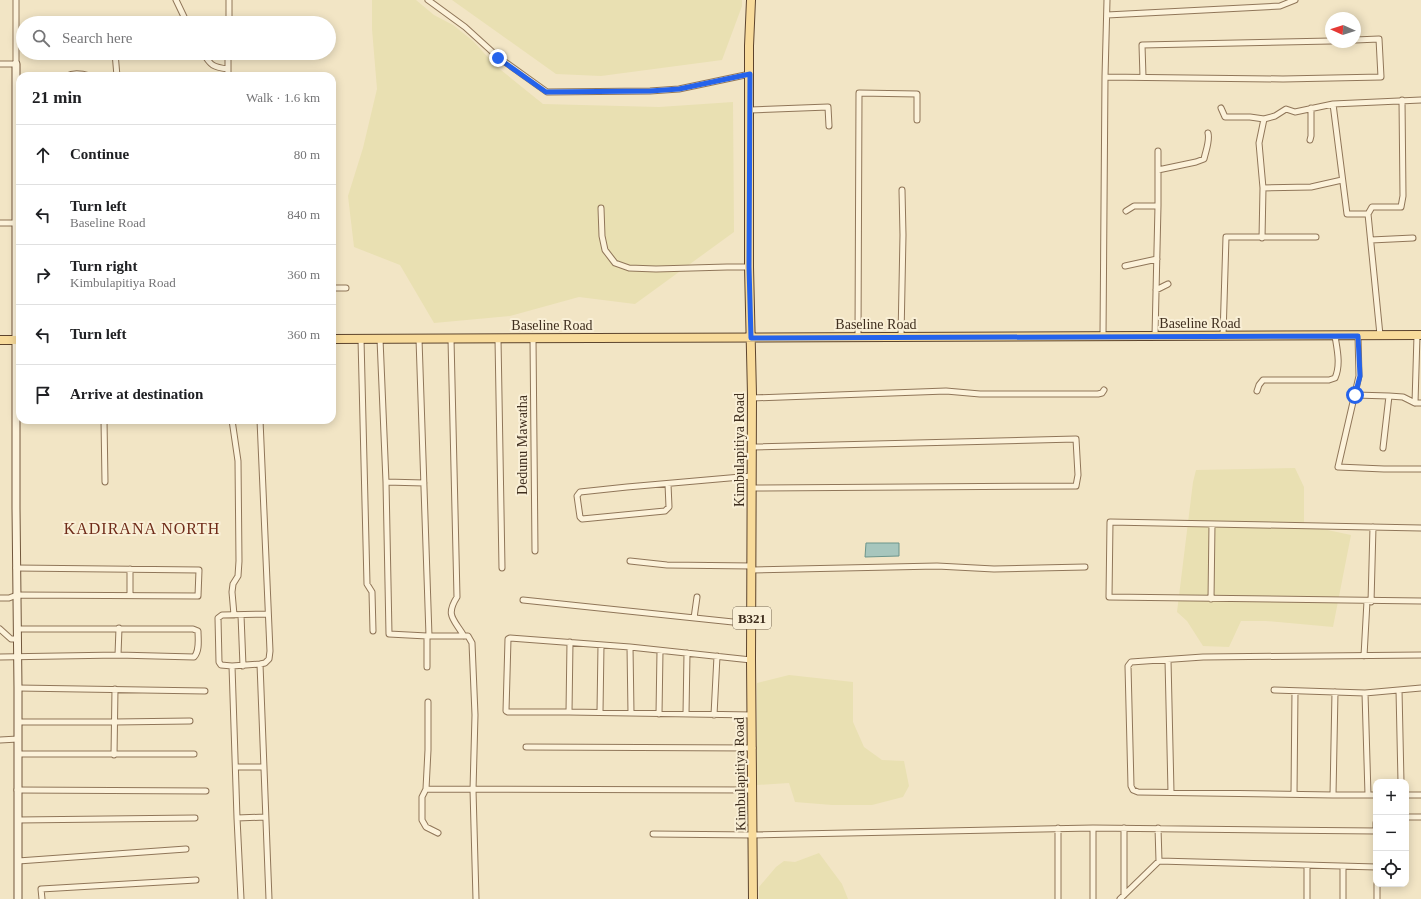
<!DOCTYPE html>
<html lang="en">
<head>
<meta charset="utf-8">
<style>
  :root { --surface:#fff; --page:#f6f6f6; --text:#202124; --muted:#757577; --line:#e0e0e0 }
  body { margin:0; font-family:Georgia,serif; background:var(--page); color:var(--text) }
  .controls { position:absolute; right:12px; bottom:12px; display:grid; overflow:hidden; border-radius:8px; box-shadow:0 2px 10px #0003 }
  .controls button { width:36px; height:36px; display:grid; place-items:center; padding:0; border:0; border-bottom:1px solid var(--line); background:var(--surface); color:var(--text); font:20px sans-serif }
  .compass { position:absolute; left:1325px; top:12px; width:36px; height:36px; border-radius:50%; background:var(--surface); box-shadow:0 2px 10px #0003; rotate:273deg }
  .stop { position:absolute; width:12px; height:12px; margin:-9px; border:3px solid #2563eb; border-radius:50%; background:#fff }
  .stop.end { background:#2563eb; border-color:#fff; box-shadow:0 1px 4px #0008 }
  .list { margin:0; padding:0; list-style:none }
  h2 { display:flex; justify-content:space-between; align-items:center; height:52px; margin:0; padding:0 16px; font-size:17px }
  h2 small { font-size:13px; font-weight:400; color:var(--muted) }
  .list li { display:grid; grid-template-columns:26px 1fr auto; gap:12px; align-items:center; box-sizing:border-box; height:60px; padding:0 16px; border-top:1px solid var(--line) }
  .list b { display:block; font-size:15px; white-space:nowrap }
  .list p { margin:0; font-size:13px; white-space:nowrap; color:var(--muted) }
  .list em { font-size:13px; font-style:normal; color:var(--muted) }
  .icon { flex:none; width:22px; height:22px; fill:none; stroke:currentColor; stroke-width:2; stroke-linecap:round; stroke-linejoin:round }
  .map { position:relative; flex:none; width:1421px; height:899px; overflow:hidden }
  .search { position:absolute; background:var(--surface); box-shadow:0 2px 10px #0003; left:16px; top:16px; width:320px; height:44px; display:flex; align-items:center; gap:10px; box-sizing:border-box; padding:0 14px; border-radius:22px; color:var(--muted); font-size:15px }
  .panel { position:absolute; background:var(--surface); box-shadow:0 2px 10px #0003; left:16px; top:72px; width:320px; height:352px; border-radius:12px }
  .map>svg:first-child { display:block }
  .farmland { fill:#e9e0b2 }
  .water { fill:#a7c6bd; stroke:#6d958b }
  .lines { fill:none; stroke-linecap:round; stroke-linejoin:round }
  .street-casing { stroke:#907659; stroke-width:7 }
  .secondary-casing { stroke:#72573c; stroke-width:9 }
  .primary-casing { stroke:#5d442d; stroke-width:10 }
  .street { stroke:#fcf2da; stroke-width:5 }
  .secondary { stroke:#fcf2da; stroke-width:7 }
  .primary { stroke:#f8db9b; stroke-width:8 }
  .route { stroke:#2563eb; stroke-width:5 }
  .labels { text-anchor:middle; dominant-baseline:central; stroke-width:4; stroke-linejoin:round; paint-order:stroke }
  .shield { fill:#f9efd6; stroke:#776855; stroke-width:1 }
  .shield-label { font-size:13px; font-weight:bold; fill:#3f2e1e }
  .street-label { font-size:14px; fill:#3f2e1e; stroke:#f9efd6 }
  .quarter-label { font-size:16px; letter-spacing:1px; fill:#6f2b19; stroke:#f9efd6 }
</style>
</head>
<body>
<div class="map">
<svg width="1421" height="899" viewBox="0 0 1421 899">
  <rect width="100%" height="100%" fill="#f2e5c5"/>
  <!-- farmland -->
  <path class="farmland" d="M 372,0 L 416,0 L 434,15 L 453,25 L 473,41 L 496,66 L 543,104 L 659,107 L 733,102 L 734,232 L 635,304 L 579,297 L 510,316 L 434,323 L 400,265 L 354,247 L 348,196 L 363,148 L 377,89 L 372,29 Z
    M 452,0 L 742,0 L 742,6 L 722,60 L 601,76 L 556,74 Z
    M 1295,468 L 1304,487 L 1304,525 L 1351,535 L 1333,627 L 1266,621 L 1241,621 L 1229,647 L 1203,646 L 1187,621 L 1177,612 L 1193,482 L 1196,470 Z
    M 789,675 L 853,682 L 853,722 L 864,747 L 882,760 L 904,761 L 909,786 L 903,797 L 872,805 L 832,805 L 795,802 L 789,783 L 757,785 L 757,683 Z
    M 819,853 L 842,884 L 848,899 L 759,899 L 759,887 L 776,867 L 784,861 L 795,862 Z"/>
  <!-- water -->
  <path class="water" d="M 866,543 L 899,543 L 899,556 L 865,557 Z"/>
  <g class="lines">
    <!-- street casing -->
    <g class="street-casing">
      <path id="street" d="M 176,0 L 187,23
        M 428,0 L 465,27 L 498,57 L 547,92 L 650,91 L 679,89 L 750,74
        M 1107,15 L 1280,6 L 1295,0
        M 229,23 L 229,0
        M 115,53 L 117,76
        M 203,53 C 211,66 213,67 228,69
        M 228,53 L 228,76
        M 0,64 L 16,64 L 16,0
        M 67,76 C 74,72 83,74 90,76
        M 1105,77 L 1283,79 L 1381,77 L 1379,39 L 1355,40
        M 1143,77 L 1142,45 L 1331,41
        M 1333,104 L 1347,214 L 1368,214
        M 1221,108 L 1225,117 L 1250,117 L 1264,119 L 1259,143 L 1263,188 L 1262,238
        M 750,110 L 828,107 L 829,126
        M 1264,119 L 1275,116 L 1286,109 L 1295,112 L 1333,104 L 1421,100
        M 1310,140 L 1311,136 L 1311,108
        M 1158,170 L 1196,162 L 1204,159 C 1206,150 1210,141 1208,133
        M 1263,188 L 1311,187 L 1342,180
        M 601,208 L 602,236 L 605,250 L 615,263 L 629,268 L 656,269 L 727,267 L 749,267
        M 1126,211 L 1134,206 L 1158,206
        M 0,223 L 16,223
        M 1371,240 L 1413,238
        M 1125,266 L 1157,259
        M 332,288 L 346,288
        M 1156,290 L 1168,284
        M 1380,335 L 1368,214 L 1372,207 L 1401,207 L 1403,196 L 1402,100
        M 1417,335 L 1415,403 L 1421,403
        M 1103,336 L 1105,77 L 1107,0
        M 1155,336 L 1158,206 L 1158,151
        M 1223,336 L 1226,237 L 1316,237
        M 1358,336 L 1359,376 L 1338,467 L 1384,469 L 1421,469
        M 858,337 L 859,93 L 917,94 L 917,120
        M 901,337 L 903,235 L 902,190
        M 361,339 L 367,584 L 372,592 L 373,631
        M 380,339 L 386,482 L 389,634 L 427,636 L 468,636 L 472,643 L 475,715 L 473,790 L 476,899
        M 419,339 L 429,636
        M 451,339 L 457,597 C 445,616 454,619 464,636
        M 498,339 L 502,568
        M 533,339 L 535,551
        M 1257,391 L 1259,385 L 1263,380 L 1329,380 L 1335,378 C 1341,365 1337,349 1335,336
        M 1355,395 L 1389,396 L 1383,448
        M 1389,396 L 1403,397 L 1415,403
        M 752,398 L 946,391 L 980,394 L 1098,394 L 1102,393 L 1104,390
        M 104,420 L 105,482
        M 232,420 L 238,461 L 239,561 L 238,576 L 233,584 L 232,592 L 234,615
        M 752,447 L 1076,439 L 1078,475 L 1076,486 L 752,488
        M 386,482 L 424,483
        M 668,484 L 669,507 L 665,511 L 582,519 L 580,517 L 577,496 L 580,492 L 627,487 L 752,476
        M 1421,528 L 1110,522 L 1109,597 L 1421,601
        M 630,561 L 667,565 L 752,566
        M 752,570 L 937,566 L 994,569 L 1085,567
        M 130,595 L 130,569
        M 0,598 L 9,598 L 17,595 L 198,596 L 199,570 L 16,568
        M 1211,599 L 1212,524
        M 523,600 L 752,624
        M 1371,602 L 1373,527
        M 241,615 L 243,666
        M 694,618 L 697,597
        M 0,629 L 11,639 L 17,639
        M 427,636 L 427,667
        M 630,647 L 631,713
        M 118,655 L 119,628
        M 1364,656 L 1367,601
        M 0,657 L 118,655 L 194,657 C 200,651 198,639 198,631 L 193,629 L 17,629
        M 751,660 L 630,647 L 510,638 L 508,639 L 506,711 L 508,712 L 569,712 L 752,715
        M 1168,660 L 1171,792
        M 260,664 L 269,899
        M 232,666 L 221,665 L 219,662 L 218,618 L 222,615 L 268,614
        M 18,688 L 205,691
        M 1274,690 L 1365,693 L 1421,688
        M 1399,690 L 1401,782
        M 1365,693 L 1368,795
        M 428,702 L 428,750 L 426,789 L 422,797 L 422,820 L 426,827 L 438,833
        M 569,712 L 570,642
        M 600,712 L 601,645
        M 659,714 L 660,651
        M 686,714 L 687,653
        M 714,715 L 717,656
        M 18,722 L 115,722 L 190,721
        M 0,740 L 18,739
        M 526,747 L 753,748
        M 18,754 L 194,754
        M 114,755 L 115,689
        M 236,767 L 263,767
        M 426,789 L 753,790
        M 17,790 L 206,791
        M 1294,794 L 1295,691
        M 1333,795 L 1335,692
        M 1376,795 L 1333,795 L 1138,792 L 1133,790 L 1131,786 L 1128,666 L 1131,662 L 1203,657 L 1421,655
        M 1406,795 L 1421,795
        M 1406,817 L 1421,817
        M 237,818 L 265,817
        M 18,820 L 195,818
        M 1376,823 L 1376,829
        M 1124,828 L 1124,895
        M 1158,828 L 1159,861
        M 653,834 L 753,835 L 1093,828 L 1376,831
        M 18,861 L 186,849
        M 1307,866 L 1307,899
        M 1377,884 L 1377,899
        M 42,899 L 41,889 L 196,880
        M 241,899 L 237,818 L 232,666 L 260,664 L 265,663 L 269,659 L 270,651 L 260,420
        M 1058,899 L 1058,828
        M 1093,899 L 1093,828
        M 1120,899 L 1159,861 L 1376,867
        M 1343,899 L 1343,867"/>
    </g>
    <!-- secondary casing -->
    <g class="secondary-casing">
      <path id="secondary" d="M 16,64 L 16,508 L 18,688 L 18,899"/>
    </g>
    <!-- primary casing -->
    <g class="primary-casing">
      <path id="primary" d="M 751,0 L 749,46 L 749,267 L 752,395 L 751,660 L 753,899
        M 332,339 L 1421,335
        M 0,340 L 20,340"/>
    </g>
    <!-- street -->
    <use href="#street" class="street"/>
    <!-- secondary -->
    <use href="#secondary" class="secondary"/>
    <!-- primary -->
    <use href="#primary" class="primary"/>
  </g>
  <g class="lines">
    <!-- route -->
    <path class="route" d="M 498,58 L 546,92 L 650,91 L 679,89 L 750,74 L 749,267 L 751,338 L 1358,336 L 1360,376 L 1355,395"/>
  </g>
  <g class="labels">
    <!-- shield labels -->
    <rect class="shield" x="733" y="607" width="38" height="22" rx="3"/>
    <g class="shield-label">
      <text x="752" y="618">B321</text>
    </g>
    <!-- street labels -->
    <g class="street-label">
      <text x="1200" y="323">Baseline Road</text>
      <text x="876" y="324">Baseline Road</text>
      <text x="552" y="325">Baseline Road</text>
      <text transform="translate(522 445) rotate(-90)">Dedunu Mawatha</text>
      <text transform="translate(739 450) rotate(-90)">Kimbulapitiya Road</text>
      <text transform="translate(740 774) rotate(-91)">Kimbulapitiya Road</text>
    </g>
    <!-- quarter labels -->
    <g class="quarter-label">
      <text x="142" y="528">KADIRANA NORTH</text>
    </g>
  </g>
</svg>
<div class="controls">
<button>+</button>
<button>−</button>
<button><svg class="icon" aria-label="locate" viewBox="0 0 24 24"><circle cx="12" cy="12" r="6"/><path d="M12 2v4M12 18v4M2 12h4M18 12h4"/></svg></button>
</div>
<svg class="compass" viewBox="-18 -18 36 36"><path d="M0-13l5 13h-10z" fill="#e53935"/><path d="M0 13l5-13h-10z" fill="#757577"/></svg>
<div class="stop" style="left:1355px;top:395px"></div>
<div class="stop end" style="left:498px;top:58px"></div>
<div class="search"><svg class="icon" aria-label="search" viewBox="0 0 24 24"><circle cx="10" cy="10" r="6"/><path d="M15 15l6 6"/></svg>Search here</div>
<section class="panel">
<h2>21 min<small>Walk · 1.6 km</small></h2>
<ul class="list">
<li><svg class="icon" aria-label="ahead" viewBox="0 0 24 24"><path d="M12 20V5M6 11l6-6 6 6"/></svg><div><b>Continue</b></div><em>80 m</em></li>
<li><svg class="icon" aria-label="left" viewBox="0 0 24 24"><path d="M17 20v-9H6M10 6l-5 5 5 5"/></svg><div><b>Turn left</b><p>Baseline Road</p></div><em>840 m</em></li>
<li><svg class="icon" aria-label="right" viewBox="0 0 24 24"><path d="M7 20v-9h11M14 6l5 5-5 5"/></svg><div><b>Turn right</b><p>Kimbulapitiya Road</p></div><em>360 m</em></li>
<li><svg class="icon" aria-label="left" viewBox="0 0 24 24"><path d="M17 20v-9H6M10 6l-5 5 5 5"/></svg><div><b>Turn left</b></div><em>360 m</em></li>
<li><svg class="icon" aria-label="arrive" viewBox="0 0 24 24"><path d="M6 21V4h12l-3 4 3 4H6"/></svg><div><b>Arrive at destination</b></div></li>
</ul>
</section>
</div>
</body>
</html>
